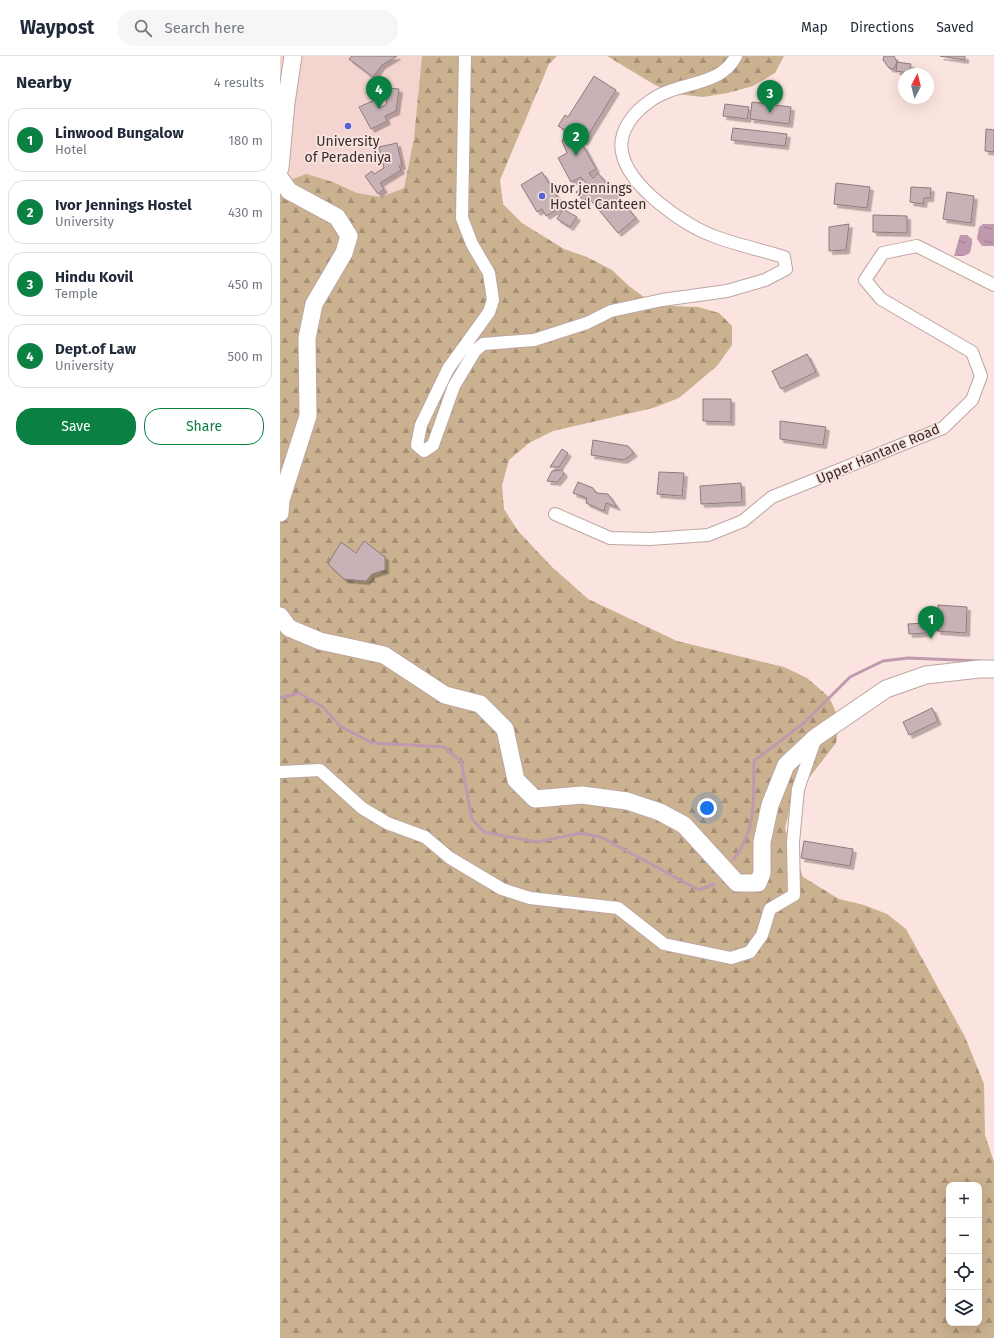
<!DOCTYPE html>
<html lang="en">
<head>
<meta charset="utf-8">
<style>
  :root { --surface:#fff; --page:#f6f6f7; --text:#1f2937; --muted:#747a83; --line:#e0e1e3; --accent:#0b8043 }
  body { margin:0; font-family:"Fira Sans",sans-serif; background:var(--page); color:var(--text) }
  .controls { position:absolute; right:12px; bottom:12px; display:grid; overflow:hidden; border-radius:8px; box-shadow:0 4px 16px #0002 }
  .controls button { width:36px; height:36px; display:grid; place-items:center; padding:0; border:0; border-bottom:1px solid var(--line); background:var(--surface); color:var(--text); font:20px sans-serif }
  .compass { position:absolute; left:618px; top:12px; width:36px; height:36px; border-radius:50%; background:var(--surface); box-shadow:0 4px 16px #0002; rotate:7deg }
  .you { position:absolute; left:427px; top:752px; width:14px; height:14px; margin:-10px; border:3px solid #fff; border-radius:50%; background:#1a73e8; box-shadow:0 0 0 6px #1a73e833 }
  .badge { display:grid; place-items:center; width:26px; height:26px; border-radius:50%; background:var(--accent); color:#fff; font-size:13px; font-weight:700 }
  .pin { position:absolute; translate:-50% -33px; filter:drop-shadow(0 1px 2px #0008) }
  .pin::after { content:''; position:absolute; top:21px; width:14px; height:12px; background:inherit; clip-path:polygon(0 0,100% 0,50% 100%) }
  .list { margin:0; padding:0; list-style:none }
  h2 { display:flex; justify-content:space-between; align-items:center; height:52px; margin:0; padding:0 16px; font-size:17px }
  h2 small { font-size:13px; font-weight:400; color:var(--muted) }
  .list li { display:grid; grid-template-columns:26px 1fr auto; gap:12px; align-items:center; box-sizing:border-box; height:64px; margin:0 8px 8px; padding:0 8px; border:1px solid var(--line); border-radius:16px }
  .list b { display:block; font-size:15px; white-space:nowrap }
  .list p { margin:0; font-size:13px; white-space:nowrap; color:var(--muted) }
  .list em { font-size:13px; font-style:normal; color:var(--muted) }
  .actions { display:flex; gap:8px; padding:12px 16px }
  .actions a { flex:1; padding:9px 0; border:1px solid var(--accent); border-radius:16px; text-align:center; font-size:14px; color:var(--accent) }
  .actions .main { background:var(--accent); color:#fff }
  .icon { flex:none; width:22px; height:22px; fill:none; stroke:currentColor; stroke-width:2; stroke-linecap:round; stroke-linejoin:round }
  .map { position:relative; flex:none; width:714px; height:1282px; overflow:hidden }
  header { display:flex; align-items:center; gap:24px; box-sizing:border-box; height:56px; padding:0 20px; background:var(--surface); border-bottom:1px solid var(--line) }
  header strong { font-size:19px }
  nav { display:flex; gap:22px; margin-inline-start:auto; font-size:14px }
  .search { width:280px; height:36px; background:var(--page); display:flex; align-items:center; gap:10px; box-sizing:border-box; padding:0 14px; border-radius:16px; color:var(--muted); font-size:15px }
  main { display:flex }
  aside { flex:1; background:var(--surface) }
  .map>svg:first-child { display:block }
  .built { fill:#f4d4cf }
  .forest { fill:url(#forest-firs); fill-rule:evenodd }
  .water { fill:url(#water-ripples) }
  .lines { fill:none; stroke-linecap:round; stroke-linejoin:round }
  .stream { stroke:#c099af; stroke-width:3 }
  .building { fill:#c8b2b5; stroke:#8f7a7d; filter:url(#shadow) }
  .street-casing { stroke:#bca6a2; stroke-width:14 }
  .secondary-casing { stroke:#bca6a2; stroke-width:19 }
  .street { stroke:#fff; stroke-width:12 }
  .secondary { stroke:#fff; stroke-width:17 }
  .poi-dot { fill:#5661d8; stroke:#fbe4df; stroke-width:1.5 }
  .labels { text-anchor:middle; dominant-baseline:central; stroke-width:3.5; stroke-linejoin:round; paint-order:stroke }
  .poi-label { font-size:14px; fill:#362e2c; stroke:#fbe4df }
  .street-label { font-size:14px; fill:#362e2c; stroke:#fbe4df }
</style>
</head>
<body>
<header>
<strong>Waypost</strong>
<div class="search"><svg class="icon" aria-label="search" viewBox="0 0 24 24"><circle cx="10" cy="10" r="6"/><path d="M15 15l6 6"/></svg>Search here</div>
<nav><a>Map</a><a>Directions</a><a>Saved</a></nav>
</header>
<main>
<aside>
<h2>Nearby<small>4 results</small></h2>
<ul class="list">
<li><span class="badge">1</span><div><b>Linwood Bungalow</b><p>Hotel</p></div><em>180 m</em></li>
<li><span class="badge">2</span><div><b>Ivor Jennings Hostel</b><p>University</p></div><em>430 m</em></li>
<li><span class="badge">3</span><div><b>Hindu Kovil</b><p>Temple</p></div><em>450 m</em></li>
<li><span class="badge">4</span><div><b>Dept.of Law</b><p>University</p></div><em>500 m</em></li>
</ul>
<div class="actions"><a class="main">Save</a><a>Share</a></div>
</aside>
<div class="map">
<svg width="714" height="1282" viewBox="0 0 714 1282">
  <defs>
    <pattern id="forest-firs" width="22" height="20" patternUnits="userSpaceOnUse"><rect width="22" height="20" fill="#cab18f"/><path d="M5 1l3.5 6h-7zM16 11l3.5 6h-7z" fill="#a59075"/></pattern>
    <pattern id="water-ripples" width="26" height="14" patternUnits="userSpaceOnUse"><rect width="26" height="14" fill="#c099af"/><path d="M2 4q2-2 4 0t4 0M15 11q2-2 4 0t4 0" fill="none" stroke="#9d7d8f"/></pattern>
    <filter id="shadow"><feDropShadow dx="3.5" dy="3.5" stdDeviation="0" flood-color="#0004"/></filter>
  </defs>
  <rect width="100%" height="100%" fill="#fbe4df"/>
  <!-- built -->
  <path class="built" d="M 0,0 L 142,0 L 134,82 L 124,132 L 101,141 L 77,137 L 53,126 L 0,128 Z"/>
  <!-- forest -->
  <path class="forest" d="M 142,0 L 277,0 L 269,8 L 220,124 L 223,148 L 242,167 L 284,193 L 307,201 L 332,214 L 349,230 L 368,244 L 392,250 L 418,251 L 439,257 L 452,270 L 452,289 L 437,310 L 399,342 L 373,352 L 273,375 L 249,387 L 229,404 L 222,429 L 224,453 L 238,475 L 272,511 L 308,543 L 397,585 L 504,611 L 527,622 L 549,641 L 559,663 L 556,687 L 525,727 L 511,748 L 505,772 L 513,796 L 523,821 L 559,843 L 584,849 L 607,858 L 626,873 L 685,981 L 704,1028 L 705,1079 L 714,1106 L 714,1282 L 0,1282 L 0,128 L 26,118 L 53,126 L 77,137 L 101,141 L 124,132 L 134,82 ZM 669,1129 L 699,1129 L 699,1267 L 669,1267 Z
    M 327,0 L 504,0 L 495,17 L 473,30 L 448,37 L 423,41 L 397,38 L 375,29 Z"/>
  <!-- water -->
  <path class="water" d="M 703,168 L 714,168 L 714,190 L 702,190 L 697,183 L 699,171 Z
    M 680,179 L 687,179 L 692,183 L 692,188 L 690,197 L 684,200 L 674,200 Z"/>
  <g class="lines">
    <!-- stream -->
    <path class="stream" d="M 0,642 L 19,637 L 43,651 L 60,670 L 92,687 L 164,691 L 181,705 L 192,763 L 204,776 L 257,786 L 301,777 L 321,781 L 419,834 L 434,828
      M 453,804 C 478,772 473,743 474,705 L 525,666 L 570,621 L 603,605 L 628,602 L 700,605"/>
  </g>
  <!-- building -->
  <path class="building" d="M 72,0 L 117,0 L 102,9 L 93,21 L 69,3 Z
    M 604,0 L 614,0 L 617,6 L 614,13 L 609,12 L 603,4 Z
    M 660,0 L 685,0 L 685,4 Z
    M 617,6 L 631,8 L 629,17 L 616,15 Z
    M 314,20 L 336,34 L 304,86 L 296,81 L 292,86 L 296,93 L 303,89 L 316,113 L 309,117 L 313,122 L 318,117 L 356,162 L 338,177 L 308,141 L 304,145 L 296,136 L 306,127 L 301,121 L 291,126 L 278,102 L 287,97 L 282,85 L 287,75 L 278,70 L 285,59 L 288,61 Z
    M 109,32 L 119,33 L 116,55 L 105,60 L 107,65 L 91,73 L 79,51 L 95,44 L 99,52 L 106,49 Z
    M 472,46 L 511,51 L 509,68 L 470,63 Z
    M 445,48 L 469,51 L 467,63 L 443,60 Z
    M 453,72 L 507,78 L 505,90 L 451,84 Z
    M 706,73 L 714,74 L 714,96 L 705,95 Z
    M 117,87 L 122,110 L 119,110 L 121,114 L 100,127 L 104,133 L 98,138 L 85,120 L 92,115 L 94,118 L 104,112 L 99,91 Z
    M 262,116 L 283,150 L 266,160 L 262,153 L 257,156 L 241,129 Z
    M 556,127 L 590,131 L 587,152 L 554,148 Z
    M 631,131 L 651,132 L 650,142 L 644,142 L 643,148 L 630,146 Z
    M 667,136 L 694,140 L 691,167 L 663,163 Z
    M 283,153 L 297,161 L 290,171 L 277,163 Z
    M 593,159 L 627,160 L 627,177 L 593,176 Z
    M 569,168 L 566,194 L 549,195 L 549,171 Z
    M 527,298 L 536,316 L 501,333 L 492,315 Z
    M 423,343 L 451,343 L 451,366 L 423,365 Z
    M 500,365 L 546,371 L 543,389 L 500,383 Z
    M 313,384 L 348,390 L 354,397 L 344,404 L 311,399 Z
    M 282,393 L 288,397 L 279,411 L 270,411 Z
    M 282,414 L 284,418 L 277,426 L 267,425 L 272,415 Z
    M 379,416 L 404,417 L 402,440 L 377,438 Z
    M 298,426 L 313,432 L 316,437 L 328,438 L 337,451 L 326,447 L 324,455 L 306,447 L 307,442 L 293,437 Z
    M 461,427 L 462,446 L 421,448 L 420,430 Z
    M 84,485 L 105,501 L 105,514 L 92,518 L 86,525 L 64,523 L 48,508 L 61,486 L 76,497 Z
    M 658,549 L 687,551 L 686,577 L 657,575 Z
    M 645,567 L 646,577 L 629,578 L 628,568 Z
    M 652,652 L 658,665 L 629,679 L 623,666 Z
    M 524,785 L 573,793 L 570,810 L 521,802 Z"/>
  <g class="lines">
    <!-- street casing -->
    <g class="street-casing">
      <path id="street" d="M 185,0 L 182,162 L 192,188 L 209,217 L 213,244 L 209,256 L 168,313 L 141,369 L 137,389 L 144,395 L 153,389 L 174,330 L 195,295 L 203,288 L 254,284 L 307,267 L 331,255 L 382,244 L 447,235 L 485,224 L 506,213 L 504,201 C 481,194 458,189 436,181 C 405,170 348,131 342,96 C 338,75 354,56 370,45 C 396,25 440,32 456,0
        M 275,458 L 330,482 L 370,483 L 428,479 L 463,465 L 492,441 L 663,372 L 692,344 L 701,320 L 692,296 L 601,243 L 585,224 L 603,197 L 637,190 L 714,229
        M 0,716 L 40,714 L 82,752 L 107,767 L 145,781 L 170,802 L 222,833 L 250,842 L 338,852 L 384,888 L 451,902 L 470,896 L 482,879 L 490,853 L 514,839 L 513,786 L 518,733 L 535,684"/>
    </g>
    <!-- secondary casing -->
    <g class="secondary-casing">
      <path id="secondary" d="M 0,112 L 6,47 L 13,0
        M 0,122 L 9,135 L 57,161 L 69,180 L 64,197 L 34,248 L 27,282 L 28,360 L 1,444 L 0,457
        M 0,560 L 9,572 L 40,585 L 104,599 L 165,639 L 200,648 L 225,673 L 236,724 L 255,743 L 302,739 L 347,745 L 380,756 L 404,769 L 457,827 L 478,827 L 482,817 L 482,786 L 490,749 L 506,709 L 536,681 L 606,633 L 646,619 L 699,613 L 714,613"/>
    </g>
    <!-- street -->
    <use href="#street" class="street"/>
    <!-- secondary -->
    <use href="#secondary" class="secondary"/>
  </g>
  <!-- markers -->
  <g class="poi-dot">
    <circle cx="68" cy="70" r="4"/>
    <circle cx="262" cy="140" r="4"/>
  </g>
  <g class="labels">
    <!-- poi labels -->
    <g class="poi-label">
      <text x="68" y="85">University<tspan x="68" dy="16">of Peradeniya</tspan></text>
      <text x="270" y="132" text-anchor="start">Ivor jennings<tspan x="270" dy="16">Hostel Canteen</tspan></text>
    </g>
    <!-- street labels -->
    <g class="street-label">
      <text transform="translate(598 398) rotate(-23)">Upper Hantane Road</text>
    </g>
  </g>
</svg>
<div class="controls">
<button>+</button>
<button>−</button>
<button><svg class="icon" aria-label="locate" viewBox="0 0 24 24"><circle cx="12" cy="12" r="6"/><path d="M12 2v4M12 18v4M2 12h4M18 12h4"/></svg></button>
<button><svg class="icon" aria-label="layers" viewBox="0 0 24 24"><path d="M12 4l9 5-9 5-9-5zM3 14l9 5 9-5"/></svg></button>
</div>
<svg class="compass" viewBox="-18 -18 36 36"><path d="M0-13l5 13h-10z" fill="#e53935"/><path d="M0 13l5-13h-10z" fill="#747a83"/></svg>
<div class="you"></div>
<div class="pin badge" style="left:651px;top:583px">1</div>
<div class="pin badge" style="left:296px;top:100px">2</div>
<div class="pin badge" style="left:490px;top:57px">3</div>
<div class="pin badge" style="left:99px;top:53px">4</div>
</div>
</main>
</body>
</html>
